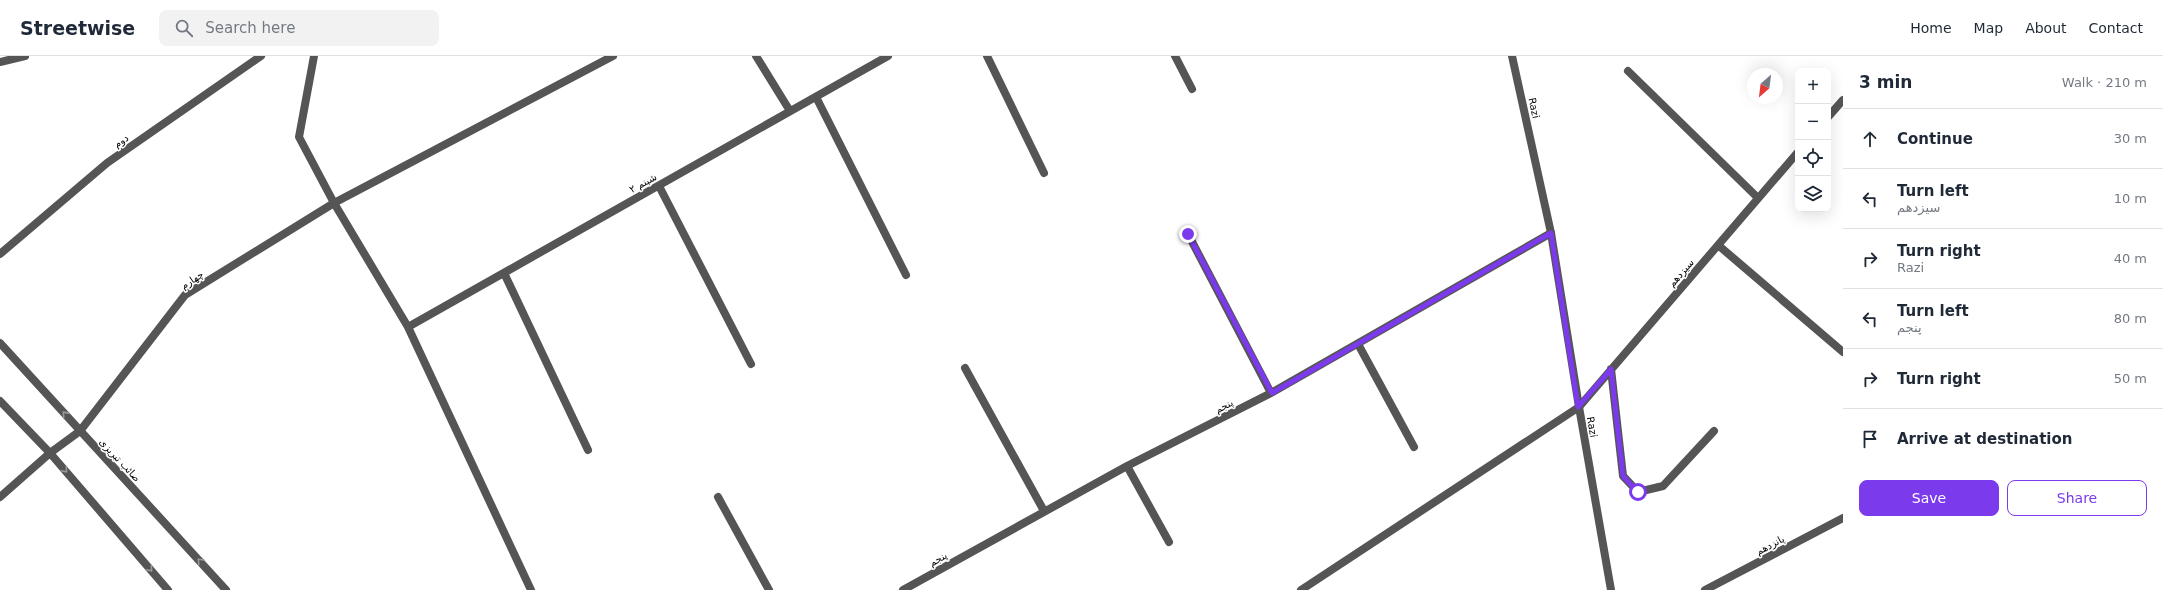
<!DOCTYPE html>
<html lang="en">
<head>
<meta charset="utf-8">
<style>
  :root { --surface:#fff; --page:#f2f2f3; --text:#1f2937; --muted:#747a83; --line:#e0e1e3; --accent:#7c3aed }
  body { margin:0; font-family:"DejaVu Sans",Vazirmatn,sans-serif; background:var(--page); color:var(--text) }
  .controls { position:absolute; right:12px; top:12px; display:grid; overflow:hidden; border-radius:8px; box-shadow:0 4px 16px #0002 }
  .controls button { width:36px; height:36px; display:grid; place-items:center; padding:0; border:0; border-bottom:1px solid var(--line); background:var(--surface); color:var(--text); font:20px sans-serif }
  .compass { position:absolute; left:1747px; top:12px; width:36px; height:36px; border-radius:50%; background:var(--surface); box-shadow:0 4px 16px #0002; rotate:208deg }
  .stop { position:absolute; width:12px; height:12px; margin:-9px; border:3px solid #7c3aed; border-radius:50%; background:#fff }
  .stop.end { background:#7c3aed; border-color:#fff; box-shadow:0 1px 4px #0008 }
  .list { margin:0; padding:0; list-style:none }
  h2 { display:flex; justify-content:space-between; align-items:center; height:52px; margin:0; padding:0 16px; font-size:17px }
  h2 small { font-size:13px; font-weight:400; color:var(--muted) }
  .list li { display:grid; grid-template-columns:26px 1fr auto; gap:12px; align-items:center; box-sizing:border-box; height:60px; padding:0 16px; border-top:1px solid var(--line) }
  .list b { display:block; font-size:15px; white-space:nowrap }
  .list p { margin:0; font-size:13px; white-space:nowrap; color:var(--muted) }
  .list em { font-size:13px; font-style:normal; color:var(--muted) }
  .actions { display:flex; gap:8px; padding:12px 16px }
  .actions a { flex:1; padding:9px 0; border:1px solid var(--accent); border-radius:8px; text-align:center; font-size:14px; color:var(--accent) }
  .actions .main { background:var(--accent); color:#fff }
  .icon { flex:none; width:22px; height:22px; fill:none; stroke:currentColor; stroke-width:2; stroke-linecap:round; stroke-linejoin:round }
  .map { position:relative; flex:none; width:1843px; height:534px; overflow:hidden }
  header { display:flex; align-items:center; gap:24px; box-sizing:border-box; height:56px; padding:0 20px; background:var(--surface); border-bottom:1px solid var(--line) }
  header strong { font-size:19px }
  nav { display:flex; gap:22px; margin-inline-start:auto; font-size:14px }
  .search { width:280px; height:36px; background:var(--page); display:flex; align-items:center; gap:10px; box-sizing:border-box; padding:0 14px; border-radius:8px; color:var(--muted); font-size:15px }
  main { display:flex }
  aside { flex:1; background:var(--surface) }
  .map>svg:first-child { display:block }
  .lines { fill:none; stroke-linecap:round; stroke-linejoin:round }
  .minor { stroke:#555; stroke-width:8 }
  .tertiary { stroke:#555; stroke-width:8 }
  .oneway { stroke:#999 }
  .route { stroke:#7c3aed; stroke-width:5 }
  .labels { text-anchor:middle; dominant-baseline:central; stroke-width:3; stroke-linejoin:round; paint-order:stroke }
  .street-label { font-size:10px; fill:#000; stroke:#fff }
</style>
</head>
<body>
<header>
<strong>Streetwise</strong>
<div class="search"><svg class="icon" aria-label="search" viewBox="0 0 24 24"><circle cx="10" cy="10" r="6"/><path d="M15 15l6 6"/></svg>Search here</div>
<nav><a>Home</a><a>Map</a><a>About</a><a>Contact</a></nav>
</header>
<main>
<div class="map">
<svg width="1843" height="534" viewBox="0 0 1843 534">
  <rect width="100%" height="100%" fill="#fff"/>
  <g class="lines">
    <!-- minor -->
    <path class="minor" d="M 314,0 L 299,81 L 334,147 L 408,271 L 531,534
      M 756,0 L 790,55
      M 987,0 L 1044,117
      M 1175,0 L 1192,33
      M 0,6 L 25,0
      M 1628,15 L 1758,142
      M 816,41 L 906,219
      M 1828,61 L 1843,44
      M 659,130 L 751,308
      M 1188,178 L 1271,337
      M 1718,189 L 1843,296
      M 0,198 L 107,107 L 261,0
      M 504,217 L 588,394
      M 408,271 L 888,0
      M 1358,288 L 1414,391
      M 965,312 L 1044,455
      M 1611,313 L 1623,420 L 1638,436 L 1663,430 L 1714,375
      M 1127,410 L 1169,486
      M 0,441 L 50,397 L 80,375 L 185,239 L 334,147 L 613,0
      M 718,441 L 769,534
      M 903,534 L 1127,410 L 1271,337 L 1551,177
      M 1301,534 L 1579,351 L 1798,96
      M 1705,534 L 1843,462"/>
    <!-- tertiary -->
    <path class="tertiary" d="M 1512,0 L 1551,177 L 1579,351 L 1611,534
      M 0,287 L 226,534
      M 0,345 L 50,397 L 168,534"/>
  </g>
  <!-- one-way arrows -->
  <defs><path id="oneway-chevron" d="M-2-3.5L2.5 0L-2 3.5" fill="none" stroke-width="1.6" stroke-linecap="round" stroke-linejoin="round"/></defs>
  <g class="oneway">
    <use href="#oneway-chevron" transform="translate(65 358) rotate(-132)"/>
    <use href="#oneway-chevron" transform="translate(65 414) rotate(49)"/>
    <use href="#oneway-chevron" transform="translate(200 505) rotate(-133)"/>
    <use href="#oneway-chevron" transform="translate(150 513) rotate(49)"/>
  </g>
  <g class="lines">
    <!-- route -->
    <path class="route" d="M 1188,178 L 1272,337 L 1551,177 L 1578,351 L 1611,313 L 1623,420 L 1638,436"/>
  </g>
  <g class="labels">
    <!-- street labels -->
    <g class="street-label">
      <text transform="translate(1534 52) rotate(78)">Razi</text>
      <text transform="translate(121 85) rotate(-35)">دوم</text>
      <text transform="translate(643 127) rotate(-29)">شبنم ۲</text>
      <text transform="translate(1681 217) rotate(-49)">سیزدهم</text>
      <text transform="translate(192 224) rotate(-34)">چهارم</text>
      <text transform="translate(1224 350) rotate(-27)">پنجم</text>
      <text transform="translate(1592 371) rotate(80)">Razi</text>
      <text transform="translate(120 404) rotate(47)">صائب تبریزی</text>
      <text transform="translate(1770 489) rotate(-28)">پانزدهم</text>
      <text transform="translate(938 503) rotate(-29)">پنجم</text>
    </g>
  </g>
</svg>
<div class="controls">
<button>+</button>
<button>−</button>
<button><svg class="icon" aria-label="locate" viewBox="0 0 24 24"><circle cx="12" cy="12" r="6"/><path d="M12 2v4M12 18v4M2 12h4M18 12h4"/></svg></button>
<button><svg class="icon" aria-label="layers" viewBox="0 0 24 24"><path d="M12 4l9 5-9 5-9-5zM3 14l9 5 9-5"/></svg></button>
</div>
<svg class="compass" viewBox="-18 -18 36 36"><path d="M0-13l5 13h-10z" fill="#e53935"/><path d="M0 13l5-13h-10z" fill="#747a83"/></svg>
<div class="stop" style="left:1638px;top:436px"></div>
<div class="stop end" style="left:1188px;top:178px"></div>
</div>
<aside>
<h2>3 min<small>Walk · 210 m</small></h2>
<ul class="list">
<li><svg class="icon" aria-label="ahead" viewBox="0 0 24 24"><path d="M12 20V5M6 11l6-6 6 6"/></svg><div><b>Continue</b></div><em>30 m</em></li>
<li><svg class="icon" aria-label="left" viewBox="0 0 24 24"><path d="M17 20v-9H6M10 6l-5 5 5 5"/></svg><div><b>Turn left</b><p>سیزدهم</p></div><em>10 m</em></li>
<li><svg class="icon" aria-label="right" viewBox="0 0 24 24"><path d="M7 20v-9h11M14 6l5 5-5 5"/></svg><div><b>Turn right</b><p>Razi</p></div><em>40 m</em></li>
<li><svg class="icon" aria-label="left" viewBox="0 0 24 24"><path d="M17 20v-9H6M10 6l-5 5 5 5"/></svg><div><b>Turn left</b><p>پنجم</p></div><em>80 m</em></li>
<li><svg class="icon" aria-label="right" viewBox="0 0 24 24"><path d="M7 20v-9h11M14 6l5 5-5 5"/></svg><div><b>Turn right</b></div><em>50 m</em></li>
<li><svg class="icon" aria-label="arrive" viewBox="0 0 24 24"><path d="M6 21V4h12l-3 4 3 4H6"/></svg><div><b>Arrive at destination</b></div></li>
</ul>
<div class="actions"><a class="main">Save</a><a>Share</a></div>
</aside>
</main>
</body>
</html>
